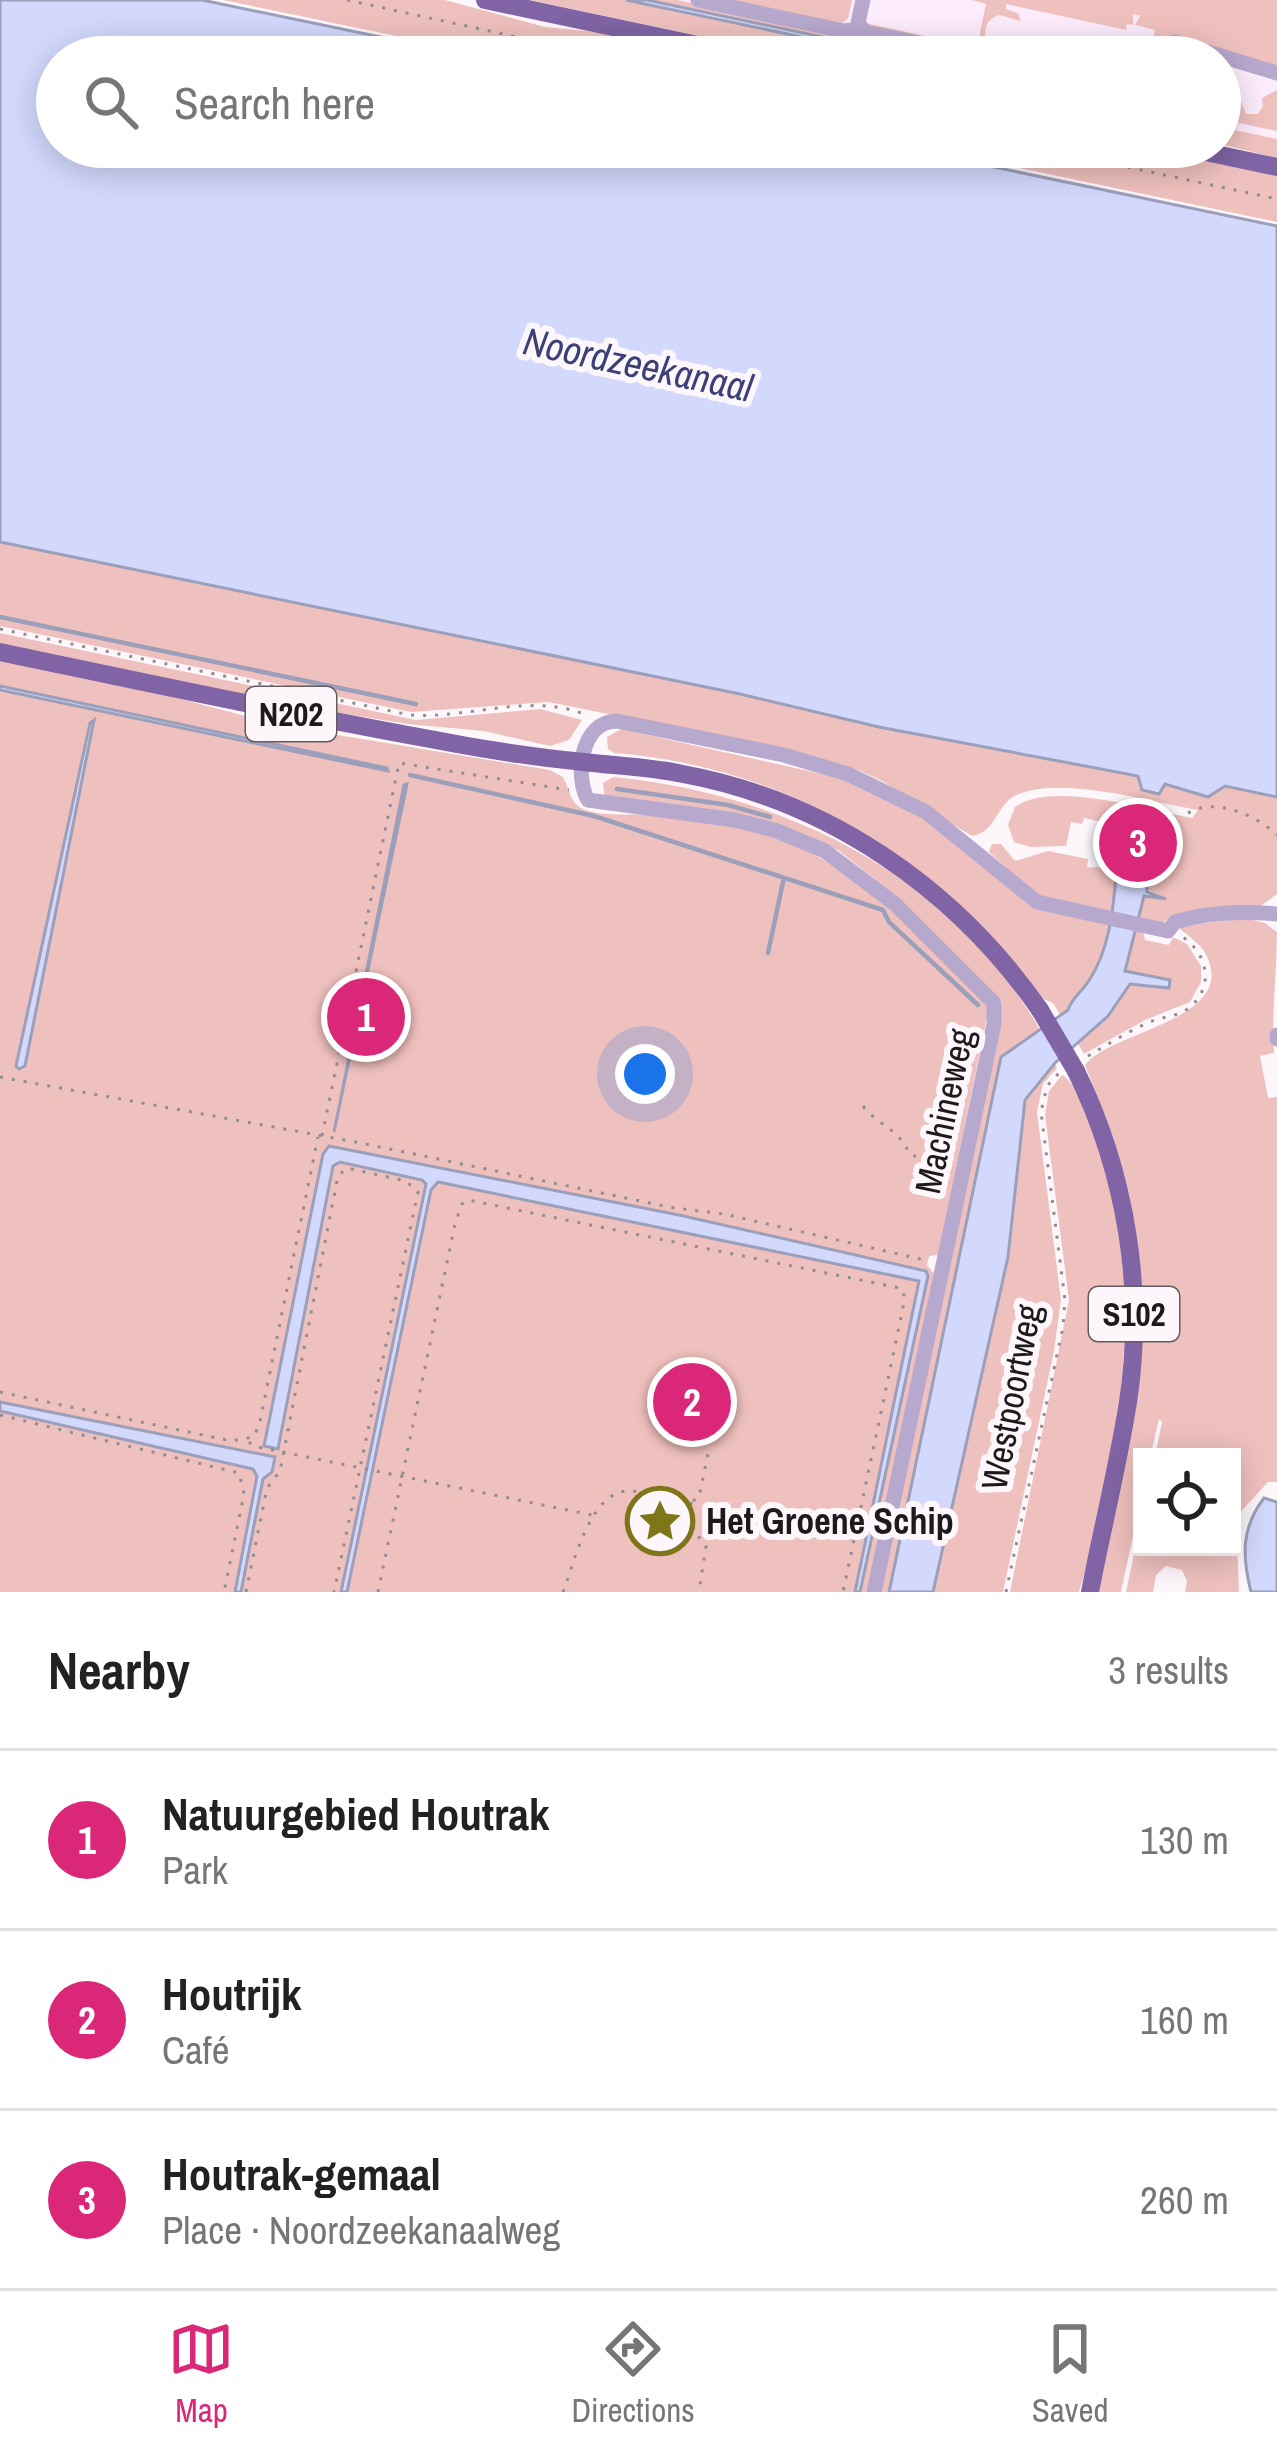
<!DOCTYPE html>
<html lang="en">
<head>
<meta charset="utf-8">
<style>
  :root { --surface:#fff; --page:#f6f6f6; --text:#222; --muted:#767676; --line:#e0e0e0; --accent:#db2777 }
  body { margin:0; font-family:"Archivo Narrow",sans-serif; background:var(--page); color:var(--text) }
  .controls { position:absolute; right:36px; bottom:36px; display:grid; overflow:hidden; border-radius:0px; box-shadow:0 6px 30px #0003 }
  .controls button { width:108px; height:108px; display:grid; place-items:center; padding:0; border:0; border-bottom:3px solid var(--line); background:var(--surface); color:var(--text); font:60px sans-serif }
  .you { position:absolute; left:645px; top:1074px; width:42px; height:42px; margin:-30px; border:9px solid #fff; border-radius:50%; background:#1a73e8; box-shadow:0 0 0 18px #1a73e833 }
  .badge { display:grid; place-items:center; width:78px; height:78px; border-radius:50%; background:var(--accent); color:#fff; font-size:39px; font-weight:700 }
  .pin { position:absolute; translate:-50% -50%; border:6px solid #fff; box-shadow:0 3px 12px #0006 }
  .list { margin:0; padding:0; list-style:none }
  h2 { display:flex; justify-content:space-between; align-items:center; height:156px; margin:0; padding:0 48px; font-size:51px }
  h2 small { font-size:39px; font-weight:400; color:var(--muted) }
  .list li { display:grid; grid-template-columns:78px 1fr auto; gap:36px; align-items:center; box-sizing:border-box; height:180px; padding:0 48px; border-top:3px solid var(--line) }
  .list b { display:block; font-size:45px; white-space:nowrap }
  .list p { margin:0; font-size:39px; white-space:nowrap; color:var(--muted) }
  .list em { font-size:39px; font-style:normal; color:var(--muted) }
  .icon { flex:none; width:66px; height:66px; fill:none; stroke:currentColor; stroke-width:2; stroke-linecap:round; stroke-linejoin:round }
  .map { position:relative; flex:none; width:1277px; height:1592px; overflow:hidden }
  .search { position:absolute; background:var(--surface); box-shadow:0 6px 30px #0003; left:36px; right:36px; top:36px; height:132px; display:flex; align-items:center; gap:30px; box-sizing:border-box; padding:0 42px; border-radius:66px; color:var(--muted); font-size:45px }
  .sheet { height:696px; background:var(--surface) }
  nav { display:flex; justify-content:space-around; align-items:center; box-sizing:border-box; height:168px; border-top:3px solid var(--line); background:var(--surface); font-size:33px; color:var(--muted) }
  nav a { display:grid; justify-items:center; gap:6px }
  nav .on { color:var(--accent) }
  .map>svg:first-child { display:block }
  .built { fill:#fdecfb }
  .green { fill:#efc1be }
  .water { fill:#d2d9fd; stroke:#9c9fba; stroke-width:3 }
  .lines { fill:none; stroke-linecap:round; stroke-linejoin:round }
  .stream { stroke:#9c9fba; stroke-width:4.5 }
  .path { stroke:#928c91; stroke-width:3; stroke-dasharray:3 9; stroke-linecap:butt }
  .minor { stroke:#b7a8cd; stroke-width:15 }
  .major { stroke:#8064a5; stroke-width:18 }
  .major-bridge { stroke:#8064a5; stroke-width:18 }
  .labels { text-anchor:middle; dominant-baseline:central; stroke-width:12; stroke-linejoin:round; paint-order:stroke }
  .shield { fill:#fdf7fc; stroke:#615c60; stroke-width:3 }
  .shield-label { font-size:33px; font-weight:bold; fill:#1e191d }
  .street-label { font-size:36px; fill:#1e191d; stroke:#fdf7fc }
  .poi-label { font-size:36px; font-weight:bold; fill:#1e191d; stroke:#fdf7fc; text-anchor:start }
  .water-label { font-size:39px; font-style:italic; fill:#3b4177; stroke:#fdf7fc }
</style>
</head>
<body>
<div class="map">
<svg width="1277" height="1592" viewBox="0 0 1277 1592">
  <rect width="100%" height="100%" fill="#fdf7fc"/>
  <!-- built -->
  <path class="built" d="M 626,0 L 1277,0 L 1277,139 L 1220,127 L 1220,57 L 897,57 Z"/>
  <!-- green -->
  <path class="green" d="M 223,0 L 445,0 L 545,27 L 598,32 L 714,57 L 498,57 Z
    M 530,0 L 626,0 L 897,57 L 799,57 Z
    M 647,0 L 677,0 L 966,57 L 917,57 Z
    M 716,0 L 852,0 L 848,18 L 842,23 Z
    M 972,0 L 1277,0 L 1277,69 L 1153,39 L 1155,30 L 1135,25 L 1140,16 L 1133,14 L 1133,25 L 1127,24 L 1126,30 L 1006,4 L 1006,9 L 1019,14 L 1020,21 L 1000,15 C 988,18 983,27 986,39 L 997,50 L 1007,50 L 1022,40 L 1013,51 L 1001,54 L 864,27 L 865,23 L 977,47 L 986,4 Z
    M 1277,90 L 1277,131 L 1220,119 L 1220,106 L 1231,108 L 1234,99 L 1241,101 L 1246,114 L 1258,114 L 1263,106 L 1262,98 Z
    M 1220,127 L 1277,139 L 1277,158 L 1220,144 Z
    M 919,147 L 1141,147 L 1277,176 L 1277,222 Z
    M 0,542 L 1138,776 L 1142,790 L 1158,794 L 1165,784 L 1208,797 L 1225,786 L 1277,797 L 1277,894 L 1262,905 L 1170,917 L 1163,923 L 1137,919 L 1144,896 L 1165,897 L 1146,889 L 1151,856 L 1170,857 L 1173,843 L 1162,840 L 1162,835 L 1084,818 L 1082,824 L 1071,822 L 1066,846 L 1030,847 L 1014,842 L 1008,825 L 1015,807 C 1051,780 1149,810 1192,818 L 1198,810 C 1150,802 1064,776 1019,794 C 996,802 997,833 972,836 L 882,781 L 858,770 L 789,750 L 548,702 L 411,712 L 0,626 Z
    M 0,633 L 416,720 L 540,709 L 582,720 L 569,740 L 550,746 L 484,731 L 407,724 L 298,706 L 0,643 Z
    M 0,660 L 173,697 L 284,726 L 550,770 L 563,777 C 569,787 570,802 581,808 C 600,818 634,813 655,815 C 682,817 711,821 738,826 C 845,848 915,933 989,1008 L 938,1255 L 929,1256 L 927,1265 L 934,1274 L 868,1592 L 0,1592 Z
    M 621,729 L 840,778 L 908,809 L 941,830 L 1019,897 L 1143,931 L 1145,940 L 1169,945 L 1173,937 L 1187,944 L 1201,966 L 1201,982 L 1190,1002 L 1145,1020 L 1084,1054 L 1053,1003 L 1043,999 C 937,859 791,767 614,753 L 608,749 L 607,737 Z
    M 613,777 C 783,793 953,876 1040,1030 L 1037,1032 L 1057,1068 L 1043,1084 L 1037,1112 L 1061,1300 L 1054,1351 L 1003,1592 L 880,1592 L 1002,1001 L 886,888 L 838,850 L 806,836 L 609,798 L 604,794 L 603,783 Z
    M 992,844 L 1001,844 L 1015,861 L 1048,851 L 1088,859 L 1087,867 L 1117,868 L 1112,913 L 1038,896 L 989,852 Z
    M 1244,918 L 1265,923 L 1277,932 C 1277,973 1271,1013 1274,1053 L 1260,1056 L 1268,1098 L 1277,1097 L 1277,1482 L 1268,1482 L 1236,1517 L 1239,1592 L 1185,1592 L 1187,1581 L 1182,1570 L 1166,1566 L 1156,1575 L 1153,1592 L 1126,1592 L 1142,1516 L 1142,1547 L 1232,1547 L 1232,1457 L 1155,1457 L 1162,1422 L 1159,1419 L 1150,1457 L 1142,1457 L 1142,1494 L 1121,1592 L 1096,1592 L 1138,1253 L 1129,1193 L 1111,1132 L 1085,1065 C 1111,1030 1244,1020 1204,951 C 1197,941 1184,933 1178,927 Z
    M 1062,1075 C 1078,1085 1088,1117 1095,1138 C 1148,1285 1122,1445 1079,1592 L 1010,1592 L 1069,1300 L 1045,1115 L 1049,1091 Z"/>
  <!-- water -->
  <path class="water" d="M 0,0 L 202,0 L 477,57 L 57,57 L 57,147 L 898,147 L 1277,226 L 1277,797 L 1225,786 L 1208,797 L 1165,784 L 1159,794 L 1142,790 L 1138,776 L 879,727 L 740,694 L 0,542 Z
    M 626,0 L 647,0 L 917,57 L 897,57 Z
    M 0,686 L 387,768 L 388,771 L 0,690 Z
    M 94,720 L 25,1066 L 19,1069 L 16,1066 L 90,723 Z
    M 407,784 L 334,1132 L 404,785 Z
    M 1126,862 L 1135,867 L 1146,865 L 1147,892 L 1166,899 L 1144,896 L 1125,971 L 1170,980 L 1169,988 L 1130,984 L 1108,1016 L 1055,1063 L 1025,1100 L 1008,1257 L 933,1592 L 889,1592 L 1001,1057 L 1068,1010 C 1072,997 1083,991 1090,979 C 1111,946 1113,906 1117,868 Z
    M 329,1146 L 679,1215 L 926,1271 L 928,1276 L 860,1592 L 855,1592 L 919,1281 L 438,1182 L 431,1190 L 347,1592 L 341,1592 L 426,1184 L 422,1180 L 340,1162 L 333,1166 L 278,1449 L 264,1446 L 323,1154 Z
    M 0,1402 L 275,1457 L 272,1472 L 263,1479 L 241,1592 L 235,1592 L 257,1476 L 253,1469 L 0,1411 Z
    M 1264,1498 L 1277,1502 L 1277,1592 L 1251,1592 C 1242,1556 1241,1528 1264,1498 Z"/>
  <g class="lines">
    <!-- stream -->
    <path class="stream" d="M 0,617 L 416,704
      M 410,775 L 594,816 L 883,910 L 889,922 L 978,1005
      M 617,789 L 728,805 L 770,817
      M 768,953 L 783,882"/>
    <!-- path -->
    <path class="path" d="M 347,0 L 609,57
      M 1034,147 L 1277,199
      M 0,629 L 410,715 C 470,719 529,692 587,715
      M 1188,813 C 1215,797 1256,815 1277,835
      M 1088,1056 C 1109,1044 1131,1029 1155,1020 C 1167,1016 1180,1016 1190,1007 C 1216,985 1206,951 1181,936
      M 0,1077 L 356,1142 L 674,1208 L 724,1214 L 929,1261
      M 863,1106 C 882,1129 898,1127 910,1155 L 951,1164
      M 322,1136 L 399,763 L 569,790
      M 0,1392 L 231,1441 L 253,1437 L 259,1426 L 318,1137
      M 0,1415 L 239,1473 L 244,1494 L 224,1592
      M 249,1442 L 253,1446 L 592,1515
      M 691,1502 L 694,1531 L 706,1546 L 699,1592
      M 246,1592 L 267,1488 L 280,1471 L 338,1176 L 347,1168 L 406,1181 L 418,1192 L 334,1592
      M 378,1592 L 455,1224 L 462,1204 L 468,1200 L 900,1288 L 904,1293 L 903,1308 L 843,1592
      M 563,1592 C 574,1564 590,1491 628,1491 C 650,1491 673,1499 695,1500 L 699,1497 L 709,1449
      M 1006,1592 L 1063,1327 L 1065,1300 L 1041,1112 L 1047,1086 L 1059,1073"/>
    <!-- minor -->
    <path class="minor" d="M 698,0 L 844,31 L 861,29
      M 863,0 L 858,23 L 865,32 L 986,57
      M 1161,57 L 1165,46 L 1175,42 L 1277,73
      M 1277,1035 L 1277,1039
      M 874,1592 L 994,1024 L 994,1003 L 895,904 L 825,851 L 777,831 L 735,820 L 588,800 C 574,776 581,721 617,721 L 784,755 L 848,774 L 926,812 L 1037,902 L 1168,931 L 1175,922 C 1208,912 1243,911 1277,914"/>
    <!-- major -->
    <path class="major" d="M 485,0 L 755,57
      M 1182,147 L 1277,167
      M 0,652 C 143,682 286,713 430,739 C 481,749 532,757 584,762 C 617,766 650,767 683,774 C 829,801 956,889 1040,1010
      M 1076,1071 C 1126,1173 1145,1289 1128,1402 C 1118,1466 1102,1529 1090,1592"/>
    <!-- major-bridge -->
    <path class="major-bridge" d="M 1040,1010 L 1076,1071"/>
  </g>
  <!-- icons -->
  <defs>
    <g id="sight-ring" transform="scale(3.45)"><circle r="9.5" fill="#fdf7fc" stroke="#7f7519" stroke-width="1.5"/><path d="M0-6L1.8-2.2L6-1.7L2.9 1.2L3.7 5.4L0 3.3L-3.7 5.4L-2.9 1.2L-6-1.7L-1.8-2.2Z" fill="#7f7519"/></g>
  </defs>
  <g fill-rule="evenodd">
    <use href="#sight-ring" x="660" y="1521"/>
  </g>
  <g class="labels">
    <!-- shield labels -->
    <g class="shield">
      <rect x="246" y="687" width="90" height="54" rx="9"/>
      <rect x="1089" y="1287" width="90" height="54" rx="9"/>
    </g>
    <g class="shield-label">
      <text x="291" y="714">N202</text>
      <text x="1134" y="1314">S102</text>
    </g>
    <!-- street labels -->
    <g class="street-label">
      <text transform="translate(944 1111) rotate(-78)">Machineweg</text>
      <text transform="translate(1011 1397) rotate(-79)">Westpoortweg</text>
    </g>
    <!-- poi labels -->
    <g class="poi-label">
      <text x="706" y="1521">Het Groene Schip</text>
    </g>
    <!-- water labels -->
    <g class="water-label">
      <text transform="translate(638 364) rotate(12)">Noordzeekanaal</text>
    </g>
  </g>
</svg>
<div class="controls">
<button><svg class="icon" aria-label="locate" viewBox="0 0 24 24"><circle cx="12" cy="12" r="6"/><path d="M12 2v4M12 18v4M2 12h4M18 12h4"/></svg></button>
</div>
<div class="you"></div>
<div class="pin badge" style="left:366px;top:1017px">1</div>
<div class="pin badge" style="left:692px;top:1402px">2</div>
<div class="pin badge" style="left:1138px;top:843px">3</div>
<div class="search"><svg class="icon" aria-label="search" viewBox="0 0 24 24"><circle cx="10" cy="10" r="6"/><path d="M15 15l6 6"/></svg>Search here</div>
</div>
<section class="sheet">
<h2>Nearby<small>3 results</small></h2>
<ul class="list">
<li><span class="badge">1</span><div><b>Natuurgebied Houtrak</b><p>Park</p></div><em>130 m</em></li>
<li><span class="badge">2</span><div><b>Houtrijk</b><p>Café</p></div><em>160 m</em></li>
<li><span class="badge">3</span><div><b>Houtrak-gemaal</b><p>Place · Noordzeekanaalweg</p></div><em>260 m</em></li>
</ul>
</section>
<nav>
<a class="on"><svg class="icon" aria-label="map" viewBox="0 0 24 24"><path d="M3 6l6-2 6 2 6-2v14l-6 2-6-2-6 2zM9 4v14M15 6v14"/></svg>Map</a>
<a><svg class="icon" aria-label="directions" viewBox="0 0 24 24"><path d="M12 3l9 9-9 9-9-9zM9 14v-3h6M13 9l2 2-2 2"/></svg>Directions</a>
<a><svg class="icon" aria-label="saved" viewBox="0 0 24 24"><path d="M7 4h10v16l-5-4-5 4z"/></svg>Saved</a>
</nav>
</body>
</html>
